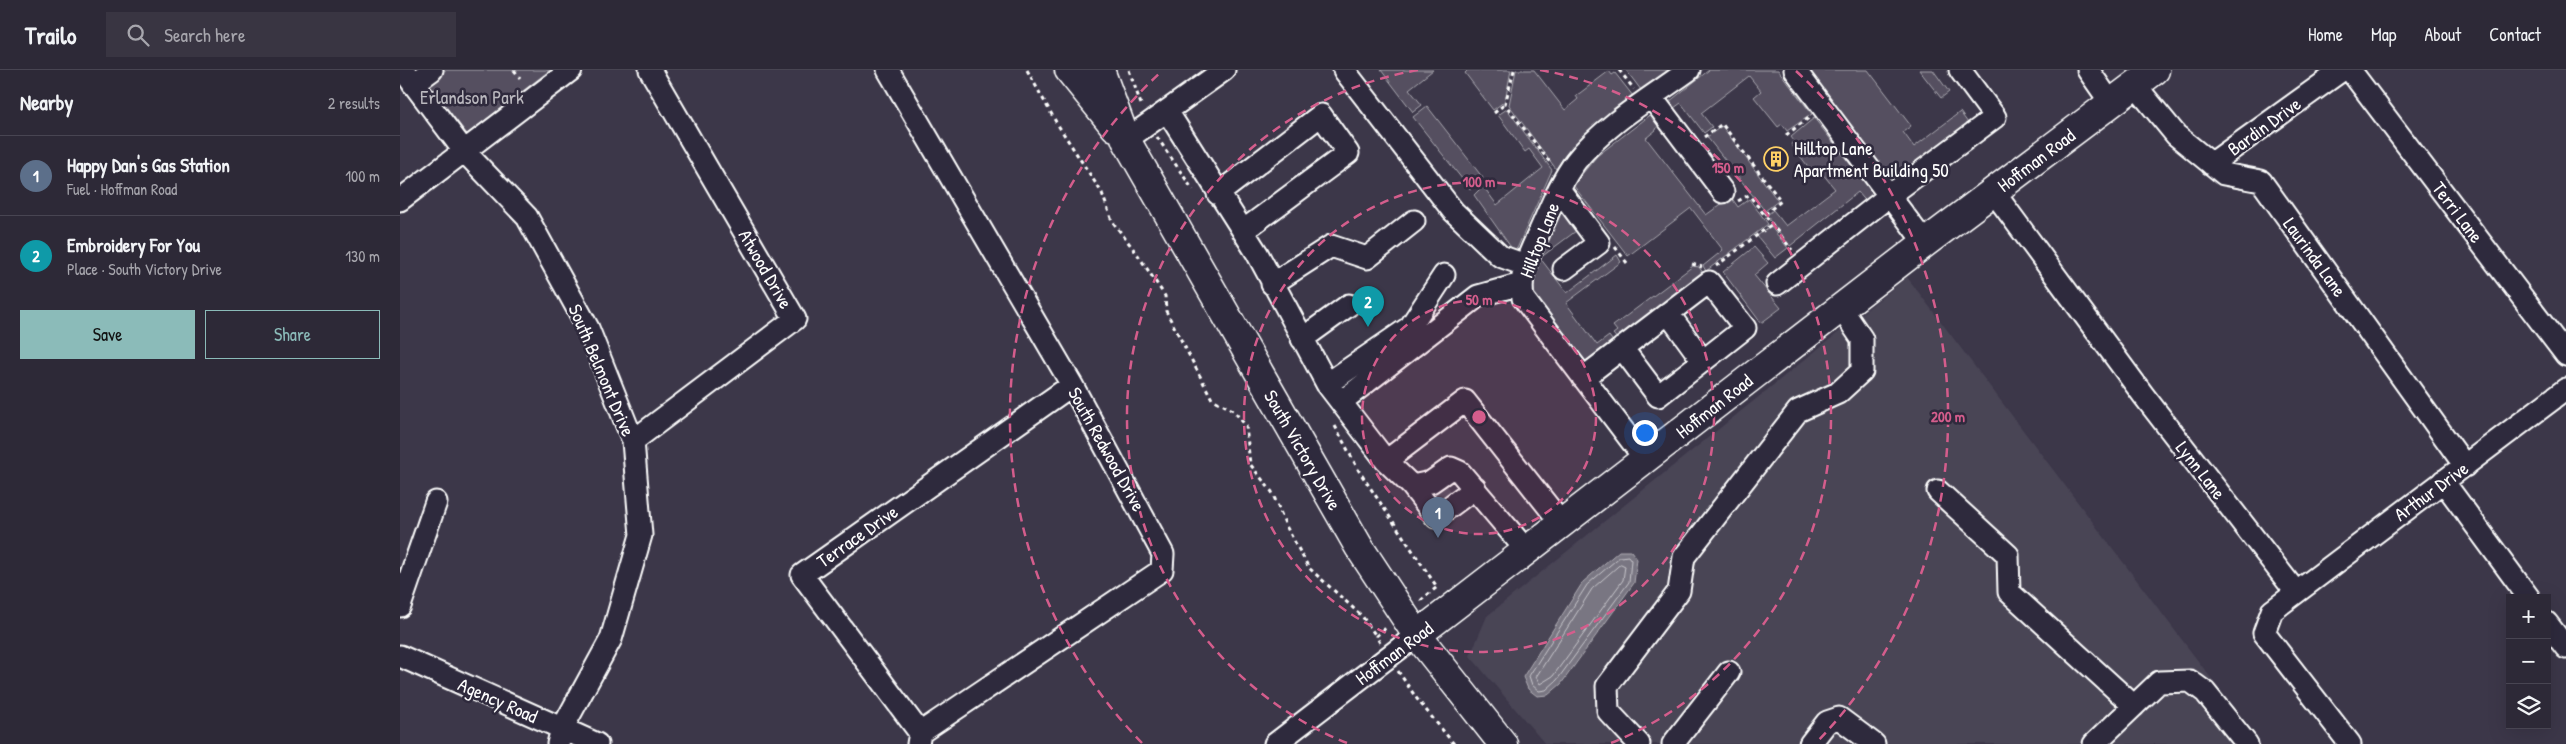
<!DOCTYPE html>
<html lang="en">
<head>
<meta charset="utf-8">
<style>
  :root { --surface:#2d2937; --page:#393542; --text:#f1f3f6; --muted:#a7a6ad; --line:#484552; --accent:#8bbbb9 }
  body { margin:0; font-family:"Patrick Hand",sans-serif; background:var(--page); color:var(--text) }
  .controls { position:absolute; right:15px; bottom:15px; display:grid; overflow:hidden; border-radius:0px; box-shadow:0 5px 20px #0002 }
  .controls button { width:45px; height:45px; display:grid; place-items:center; padding:0; border:0; border-bottom:1px solid var(--line); background:var(--surface); color:var(--text); font:25px sans-serif }
  .you { position:absolute; left:1244px; top:362px; width:18px; height:18px; margin:-12px; border:4px solid #fff; border-radius:50%; background:#1a73e8; box-shadow:0 0 0 8px #1a73e833 }
  .badge { display:grid; place-items:center; width:32px; height:32px; border-radius:50%; background:var(--accent); color:#fff; font-size:16px; font-weight:700 }
  .pin { position:absolute; translate:-50% -41px; filter:drop-shadow(0 1px 2px #0008) }
  .pin::after { content:''; position:absolute; top:26px; width:18px; height:15px; background:inherit; clip-path:polygon(0 0,100% 0,50% 100%) }
  .list { margin:0; padding:0; list-style:none }
  h2 { display:flex; justify-content:space-between; align-items:center; height:65px; margin:0; padding:0 20px; font-size:21px }
  h2 small { font-size:16px; font-weight:400; color:var(--muted) }
  .list li { display:grid; grid-template-columns:32px 1fr auto; gap:15px; align-items:center; box-sizing:border-box; height:80px; padding:0 20px; border-top:1px solid var(--line) }
  .list b { display:block; font-size:19px; white-space:nowrap }
  .list p { margin:0; font-size:16px; white-space:nowrap; color:var(--muted) }
  .list em { font-size:16px; font-style:normal; color:var(--muted) }
  .actions { display:flex; gap:10px; padding:15px 20px }
  .actions a { flex:1; padding:11px 0; border:1px solid var(--accent); border-radius:0px; text-align:center; font-size:18px; color:var(--accent) }
  .actions .main { background:var(--accent); color:#111 }
  .icon { flex:none; width:28px; height:28px; fill:none; stroke:currentColor; stroke-width:2; stroke-linecap:round; stroke-linejoin:round }
  .map { position:relative; flex:none; width:2166px; height:674px; overflow:hidden }
  header { display:flex; align-items:center; gap:30px; box-sizing:border-box; height:70px; padding:0 25px; background:var(--surface); border-bottom:1px solid var(--line) }
  header strong { font-size:24px }
  nav { display:flex; gap:28px; margin-inline-start:auto; font-size:18px }
  .search { width:350px; height:45px; background:var(--page); display:flex; align-items:center; gap:12px; box-sizing:border-box; padding:0 18px; border-radius:0px; color:var(--muted); font-size:19px }
  main { display:flex }
  aside { flex:1; background:var(--surface) }
  .map>svg:first-child { display:block }
  .built { fill:#494455 }
  .green { fill:#555060; stroke:#aaa8b0 }
  .water { fill:#797682; stroke:#afadb4 }
  .lines { fill:none; stroke-linecap:round; stroke-linejoin:round }
  .shore { stroke:#c9c8cd; stroke-width:1 }
  .minor-tunnel { stroke:#504b5b; stroke-width:21; stroke-dasharray:21 11; stroke-linecap:butt }
  .minor-casing { stroke:#fff; stroke-width:25 }
  .major-casing { stroke:#fff; stroke-width:31 }
  .path { stroke:#fff; stroke-width:3; stroke-dasharray:4 4; stroke-linecap:butt }
  .minor { stroke:#2f2a3d; stroke-width:21 }
  .major { stroke:#2f2a3d; stroke-width:28 }
  .ring { fill:none; stroke:#d45d8c; stroke-width:2.5; stroke-dasharray:9 6 }
  .labels { text-anchor:middle; dominant-baseline:central; stroke-width:5; stroke-linejoin:round; paint-order:stroke }
  .park-label { font-size:19px; fill:#bbb9bf; stroke:#2f2a3d }
  .street-label { font-size:19px; fill:#fff; stroke:#2f2a3d }
  .poi-label { font-size:19px; fill:#fff; stroke:#2f2a3d; text-anchor:start }
  .centre { fill:#d45d8c; stroke:#2f2a3d; stroke-width:2.5 }
  .ring-label { font-size:15px; text-anchor:middle; font-weight:bold; fill:#d45d8c; stroke:#2f2a3d; stroke-width:5; stroke-linejoin:round; paint-order:stroke }
</style>
</head>
<body>
<header>
<strong>Trailo</strong>
<div class="search"><svg class="icon" aria-label="search" viewBox="0 0 24 24"><circle cx="10" cy="10" r="6"/><path d="M15 15l6 6"/></svg>Search here</div>
<nav><a>Home</a><a>Map</a><a>About</a><a>Contact</a></nav>
</header>
<main>
<aside>
<h2>Nearby<small>2 results</small></h2>
<ul class="list">
<li><span class="badge" style="background:#5c6f8a">1</span><div><b>Happy Dan's Gas Station</b><p>Fuel · Hoffman Road</p></div><em>100 m</em></li>
<li><span class="badge" style="background:#0f9aa8">2</span><div><b>Embroidery For You</b><p>Place · South Victory Drive</p></div><em>130 m</em></li>
</ul>
<div class="actions"><a class="main">Save</a><a>Share</a></div>
</aside>
<div class="map">
<svg width="2166" height="674" viewBox="0 0 2166 674">
  <rect width="100%" height="100%" fill="#3c3749"/>
  <filter id="ink" filterUnits="userSpaceOnUse"><feTurbulence type="fractalNoise" baseFrequency=".02" numOctaves="2"/><feDisplacementMap in="SourceGraphic" scale="10" xChannelSelector="R" yChannelSelector="G"/><feConvolveMatrix kernelMatrix="1 2 1 2 8 2 1 2 1" color-interpolation-filters="sRGB"/></filter>
  <g filter="url(#ink)">
    <!-- built -->
    <path class="built" d="M 1507,207 L 1861,674 L 1145,674 L 1070,586 L 1087,546 Z"/>
    <!-- green -->
    <path class="green" d="M 18,0 L 150,0 L 67,64 Z
      M 981,0 L 1033,0 L 1009,19 L 1022,35 L 1013,42 Z
      M 1068,0 L 1111,0 L 1105,31 L 1093,40 L 1065,3 Z
      M 1116,0 L 1134,0 L 1165,40 L 1178,29 L 1176,26 L 1209,1 L 1212,5 L 1215,3 L 1233,26 C 1205,48 1174,67 1156,99 L 1109,35 Z
      M 1226,0 L 1268,0 L 1241,20 Z
      M 1309,0 L 1378,0 L 1412,44 L 1387,61 L 1382,54 L 1378,57 L 1354,27 L 1361,21 L 1349,6 L 1301,43 L 1312,57 L 1304,63 L 1281,33 L 1274,38 L 1269,32 Z
      M 1406,0 L 1468,0 L 1511,56 L 1503,62 L 1514,77 L 1560,42 L 1568,53 L 1492,112 Z
      M 1519,0 L 1533,0 L 1549,22 L 1541,28 Z
      M 1027,36 L 1083,108 L 1070,119 L 1013,47 Z
      M 1107,39 L 1152,100 L 1115,183 L 1074,125 L 1083,116 L 1097,135 L 1143,98 L 1129,79 L 1125,82 L 1098,45 Z
      M 1253,43 L 1261,48 L 1256,60 L 1246,68 L 1306,145 L 1331,127 L 1338,137 L 1349,129 L 1368,154 L 1306,201 L 1303,196 L 1323,180 L 1291,138 L 1228,186 L 1173,115 L 1197,86 Z
      M 1414,48 L 1476,127 L 1468,134 L 1458,122 L 1390,176 L 1366,146 L 1373,140 L 1386,156 L 1435,119 L 1422,103 L 1416,107 L 1391,74 L 1394,71 L 1391,67 Z
      M 1322,56 L 1378,131 L 1365,141 L 1307,67 Z
      M 1164,141 L 1180,158 L 1140,188 L 1167,223 L 1217,185 L 1221,192 L 1166,233 L 1197,275 L 1209,266 L 1215,274 L 1185,295 L 1132,222 C 1134,202 1146,151 1164,141 Z
      M 1370,156 L 1388,178 L 1375,188 L 1357,166 Z
      M 1354,177 L 1368,193 L 1354,205 L 1381,238 L 1361,253 L 1323,202 Z
      M 1293,196 L 1299,197 L 1305,206 L 1219,271 L 1213,264 L 1217,261 L 1213,256 Z"/>
    <!-- water -->
    <path class="water" d="M 1219,481 L 1231,481 L 1237,489 L 1234,513 L 1161,614 L 1148,625 L 1137,626 L 1128,619 L 1123,607 L 1183,512 Z"/>
    <g class="lines">
      <!-- shore -->
      <path class="shore" d="M 1220,487 L 1228,486 L 1231,490 L 1229,512 L 1157,610 L 1146,620 L 1139,621 L 1132,615 L 1129,606 L 1187,515 Z
        M 1221,494 L 1225,496 L 1223,510 L 1153,606 L 1140,614 L 1136,607 L 1192,519 Z"/>
      <!-- minor-tunnel -->
      <path class="minor-tunnel" d="M 1037,420 L 1048,434"/>
      <!-- minor casing -->
      <g class="minor-casing">
        <path id="minor" d="M 3,0 L 64,81 L 127,147 L 188,258 L 233,371 L 241,465 L 211,569 L 162,659 L 158,674
          M 488,0 L 672,315 L 763,484 L 762,500 L 520,663 L 518,674
          M 944,0 L 1053,141 L 1100,186 L 1125,195
          M 1395,0 L 1525,173
          M 1688,0 L 1711,33
          M 1950,0 L 2166,285
          M 13,14 L 32,0
          M 1735,15 L 1776,65 L 1824,104 L 1861,111 L 2065,396
          M 1252,28 L 1323,122
          M 767,41 L 857,183 L 927,314 L 986,391 L 1065,331 L 1162,454
          M 726,70 L 824,0
          M 1811,94 L 1942,0
          M 1159,119 L 1199,173 L 1164,199
          M 1593,121 L 1744,326 L 1895,521
          M 818,124 L 921,45 L 948,83 L 843,161
          M 0,130 L 171,0
          M 872,214 L 931,176 L 967,188 L 1014,151
          M 1377,214 L 1489,126 L 1595,47 L 1560,0
          M 902,269 L 949,235
          M 1222,278 L 1258,326 L 1303,291
          M 1183,308 L 1309,212 L 1345,258 L 1303,291 L 1268,243
          M 927,314 L 1010,257 L 1044,205
          M 941,332 L 1078,226 L 1121,214
          M 233,371 L 395,249 L 250,0
          M 1245,389 L 1123,228 C 1119,203 1129,185 1139,163 C 1150,139 1160,112 1176,91 C 1204,55 1252,27 1289,0
          M 986,391 L 1012,416 L 1031,412 L 1051,398 L 1060,402 L 1127,481
          M 2043,411 L 2129,528
          M 1012,416 L 1036,447 L 1075,418
          M 1538,421 L 1608,485 L 1609,522 L 1734,636
          M 0,536 L 36,432
          M 2147,553 L 2166,578
          M 0,586 L 197,674
          M 520,663 L 402,505 L 672,315
          M 875,674 L 1017,565
          M 1239,674 L 1208,641 L 1207,616 L 1279,521 L 1284,487 L 1398,341 L 1438,323 L 1462,301 L 1462,269 L 1441,238
          M 1273,674 L 1329,602
          M 1410,674 L 1427,652 L 1439,648 L 1474,674
          M 1694,674 L 1759,612 L 1790,611 L 1805,622 L 1847,674
          M 1950,674 L 1864,563 L 1872,541 L 2166,319"/>
      </g>
      <!-- major casing -->
      <g class="major-casing">
        <path id="major" d="M 669,0 L 715,57
          M 700,0 L 726,70 L 959,477 L 1017,565 L 1103,674
          M 1017,565 L 1525,173 L 1755,0"/>
      </g>
      <!-- path -->
      <path class="path" d="M 114,0 L 120,8
        M 627,0 L 656,52 L 702,123 L 712,151 L 738,185 L 765,226 L 766,241 L 812,329 L 833,340 L 846,356 L 850,394 L 872,422 L 886,456 L 909,498 L 962,546 L 976,566
        M 729,0 L 742,37
        M 1114,0 L 1105,34 L 1152,95
        M 1219,0 L 1234,19
        M 1094,43 L 1105,34
        M 1386,65 L 1410,47
        M 757,67 L 793,120
        M 1304,67 L 1322,54 L 1381,131 L 1364,145
        M 1338,131 L 1349,125 L 1392,180
        M 1215,177 L 1227,193
        M 1292,194 L 1302,197
        M 1316,196 L 1372,154
        M 935,356 L 959,401 L 1037,517 L 1019,532
        M 980,573 L 976,566 L 987,557
        M 998,601 L 1017,629 L 1054,674"/>
      <!-- minor -->
      <use href="#minor" class="minor"/>
      <!-- major -->
      <use href="#major" class="major"/>
    </g>
  </g>
  <!-- distance rings -->
  <circle cx="1079" cy="347" r="117" fill="#d45d8c" fill-opacity=".12"/>
  <g class="ring">
    <circle cx="1079" cy="347" r="117"/>
    <circle cx="1079" cy="347" r="235"/>
    <path d="M947 673A352 352 0 0 1 1018 0M1140 0A352 352 0 0 1 1211 673"/>
    <path d="M742 673A469 469 0 0 1 762 1M1396 1A469 469 0 0 1 1416 673"/>
  </g>
  <!-- icons -->
  <defs>
    <g id="building-ring" transform="scale(1.25)"><circle r="9.5" fill="#2f2a3d" stroke="#ffd166" stroke-width="1.5"/><path d="M-4-6H4V6H1V3H-1V6H-4ZM-2.5-4.3h1.7v1.8h-1.7ZM.8-4.3h1.7v1.8H.8ZM-2.5-1h1.7V.8h-1.7ZM.8-1h1.7V.8H.8Z" fill="#ffd166"/></g>
  </defs>
  <g fill-rule="evenodd">
    <use href="#building-ring" x="1376" y="89"/>
  </g>
  <g class="labels">
    <!-- park labels -->
    <g class="park-label">
      <text x="72" y="27">Erlandson Park</text>
    </g>
    <!-- street labels -->
    <g class="street-label">
      <text transform="translate(1864 56) rotate(-36)">Bardin Drive</text>
      <text transform="translate(1636 90) rotate(-37)">Hoffman Road</text>
      <text transform="translate(2058 142) rotate(53)">Terri Lane</text>
      <text transform="translate(1139 170) rotate(-69)">Hilltop Lane</text>
      <text transform="translate(1915 187) rotate(54)">Laurinda Lane</text>
      <text transform="translate(366 199) rotate(60)">Atwood Drive</text>
      <text transform="translate(202 300) rotate(67)">South Belmont Drive</text>
      <text transform="translate(1314 336) rotate(-38)">Hoffman Road</text>
      <text transform="translate(707 379) rotate(61)">South Redwood Drive</text>
      <text transform="translate(903 380) rotate(60)">South Victory Drive</text>
      <text transform="translate(1801 400) rotate(52)">Lynn Lane</text>
      <text transform="translate(2031 421) rotate(-36)">Arthur Drive</text>
      <text transform="translate(457 466) rotate(-35)">Terrace Drive</text>
      <text transform="translate(994 583) rotate(-37)">Hoffman Road</text>
      <text transform="translate(98 630) rotate(24)">Agency Road</text>
    </g>
    <!-- poi labels -->
    <g class="poi-label">
      <text x="1394" y="78">Hilltop Lane<tspan x="1394" dy="22">Apartment Building 50</tspan></text>
    </g>
  </g>
  <circle cx="1079" cy="347" r="8" class="centre"/>
  <g class="ring-label">
    <text x="1328" y="103">150 m</text>
    <text x="1079" y="117">100 m</text>
    <text x="1079" y="235">50 m</text>
    <text x="1548" y="352">200 m</text>
  </g>
</svg>
<div class="controls">
<button>+</button>
<button>−</button>
<button><svg class="icon" aria-label="layers" viewBox="0 0 24 24"><path d="M12 4l9 5-9 5-9-5zM3 14l9 5 9-5"/></svg></button>
</div>
<div class="you"></div>
<div class="pin badge" style="left:1038px;top:468px;background:#5c6f8a">1</div>
<div class="pin badge" style="left:968px;top:257px;background:#0f9aa8">2</div>
</div>
</main>
</body>
</html>
